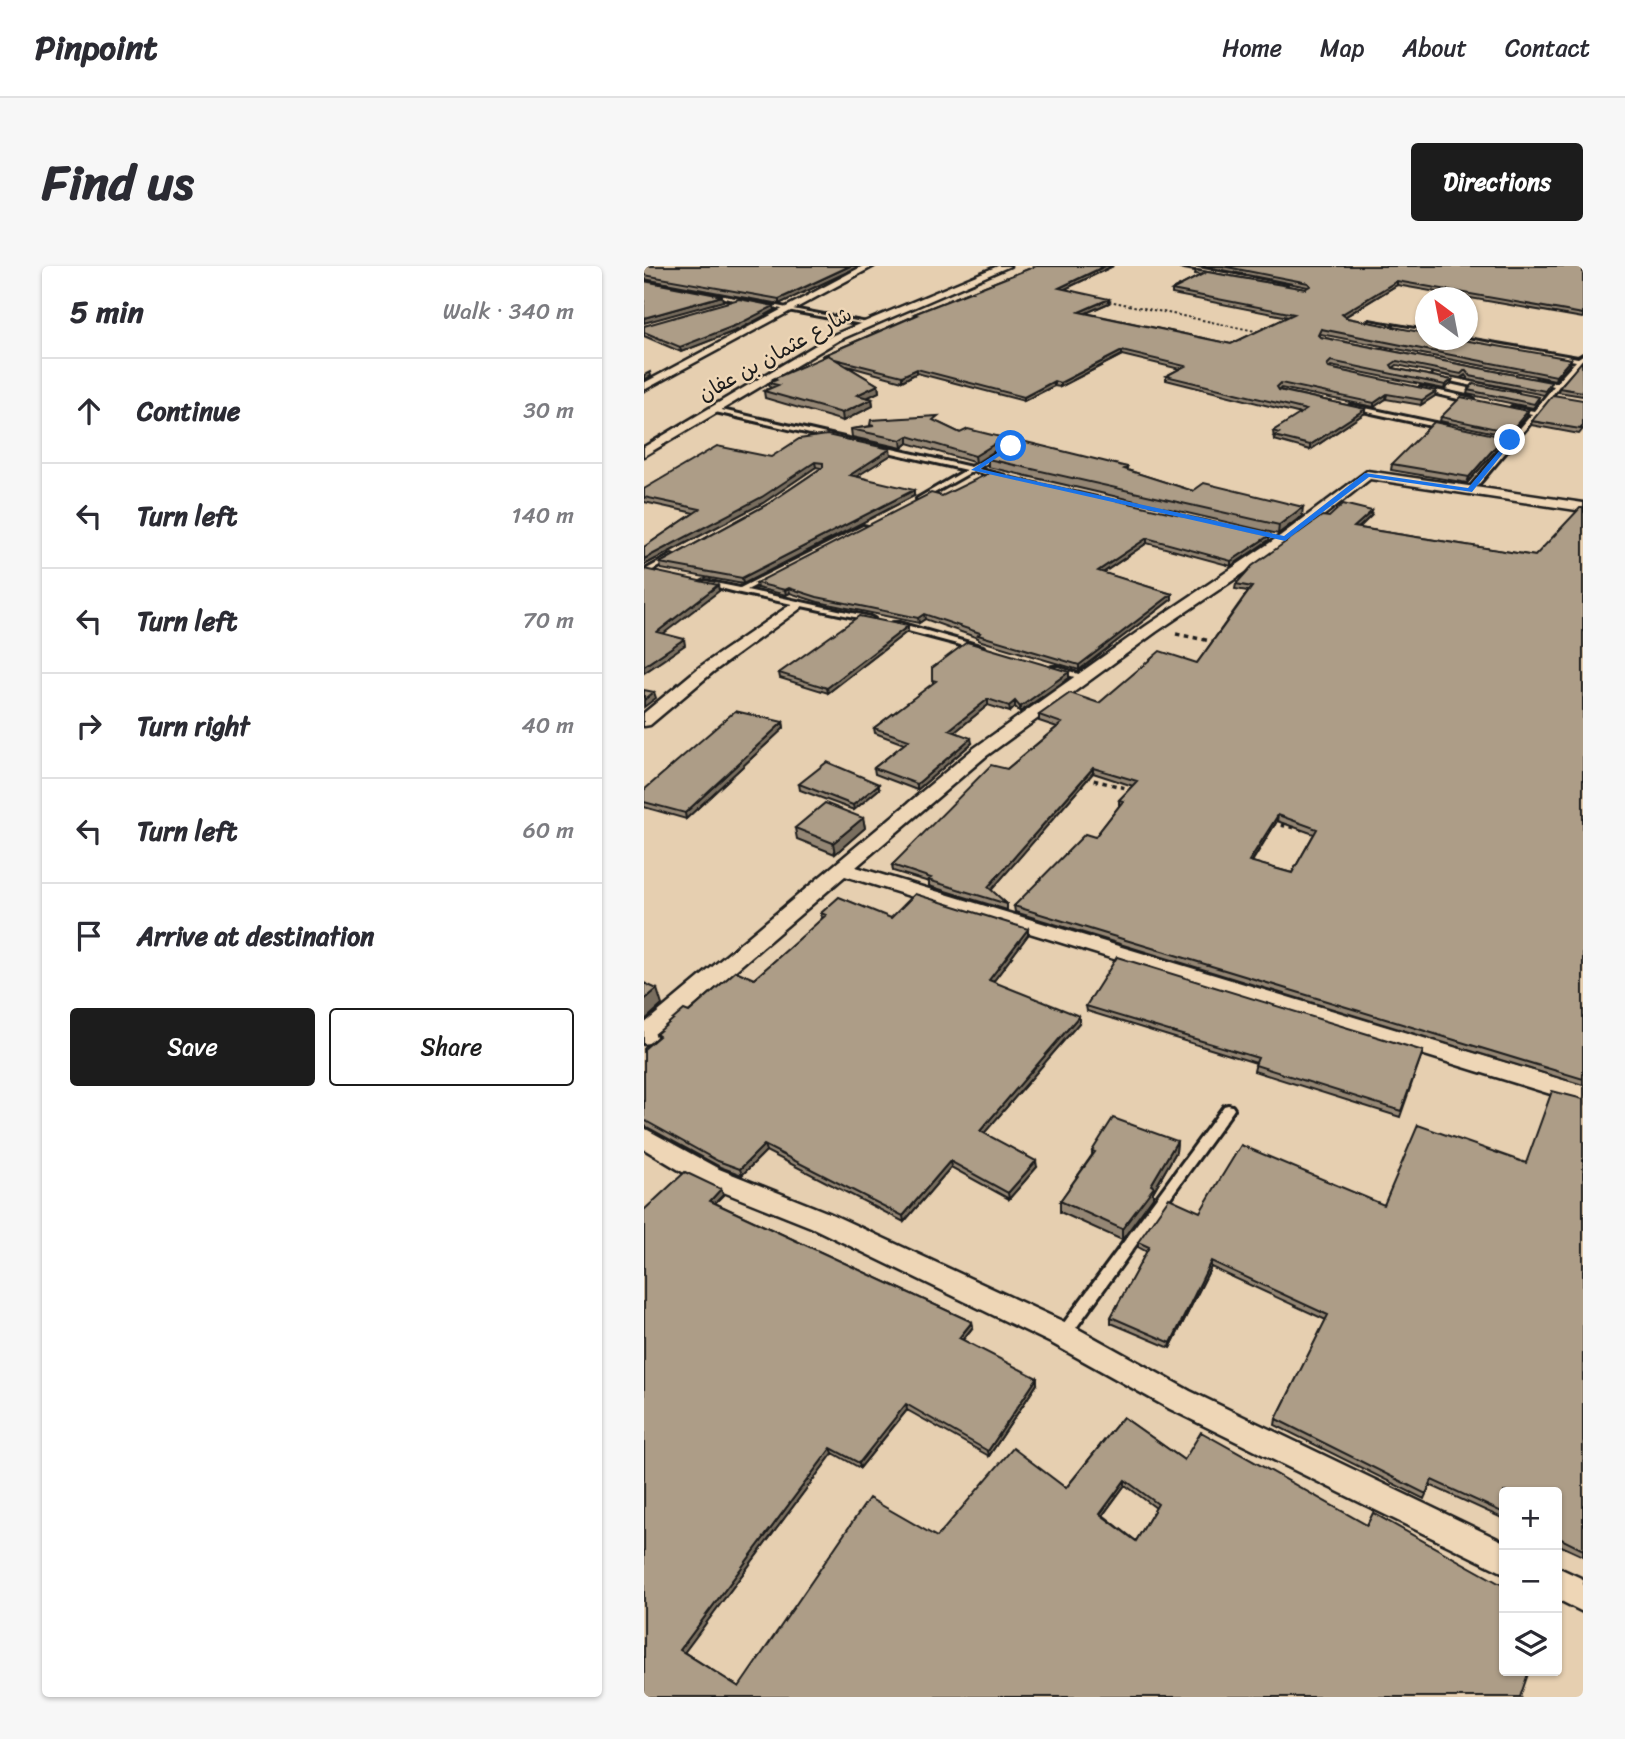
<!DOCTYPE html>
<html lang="en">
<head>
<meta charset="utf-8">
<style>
  :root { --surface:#fff; --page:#f7f7f7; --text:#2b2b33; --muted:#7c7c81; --line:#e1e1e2; --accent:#1c1c1c }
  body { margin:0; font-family:Sriracha,"Playpen Sans Arabic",sans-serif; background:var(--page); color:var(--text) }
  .controls { position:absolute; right:21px; bottom:21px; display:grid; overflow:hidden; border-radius:7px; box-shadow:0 2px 5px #0004 }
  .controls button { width:63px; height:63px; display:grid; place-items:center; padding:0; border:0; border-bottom:2px solid var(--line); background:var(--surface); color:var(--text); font:35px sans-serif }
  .compass { position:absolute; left:771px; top:21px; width:63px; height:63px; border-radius:50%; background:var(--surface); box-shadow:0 2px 5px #0004; rotate:328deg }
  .stop { position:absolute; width:21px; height:21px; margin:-16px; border:5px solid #1a73e8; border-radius:50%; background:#fff }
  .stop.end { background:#1a73e8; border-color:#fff; box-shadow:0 2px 7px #0008 }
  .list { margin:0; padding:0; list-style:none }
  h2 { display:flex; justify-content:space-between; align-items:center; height:91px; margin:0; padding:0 28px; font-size:30px }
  h2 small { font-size:23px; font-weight:400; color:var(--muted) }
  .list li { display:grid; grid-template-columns:46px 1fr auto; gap:21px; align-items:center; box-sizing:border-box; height:105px; padding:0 28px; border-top:2px solid var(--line) }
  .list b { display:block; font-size:26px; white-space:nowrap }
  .list em { font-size:23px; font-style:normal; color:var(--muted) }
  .actions { display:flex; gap:14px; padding:21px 28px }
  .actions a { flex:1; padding:16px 0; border:2px solid var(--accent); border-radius:7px; text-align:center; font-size:24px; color:var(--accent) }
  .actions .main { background:var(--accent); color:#fff }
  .icon { flex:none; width:38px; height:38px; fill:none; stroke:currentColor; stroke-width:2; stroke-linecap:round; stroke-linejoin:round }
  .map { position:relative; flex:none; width:939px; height:1431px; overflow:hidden; border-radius:7px }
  header { display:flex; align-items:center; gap:42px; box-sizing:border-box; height:98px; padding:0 35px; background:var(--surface); border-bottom:2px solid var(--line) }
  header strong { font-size:33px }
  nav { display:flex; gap:38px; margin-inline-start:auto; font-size:24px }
  .intro { display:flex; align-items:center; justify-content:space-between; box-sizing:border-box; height:168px; padding:0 42px }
  h1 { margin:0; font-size:49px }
  .button { padding:18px 32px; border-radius:7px; background:var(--accent); color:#fff; font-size:24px; font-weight:700 }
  main { display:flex; gap:42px; padding:0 42px }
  aside { flex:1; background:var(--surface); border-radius:7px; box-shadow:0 2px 5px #0004 }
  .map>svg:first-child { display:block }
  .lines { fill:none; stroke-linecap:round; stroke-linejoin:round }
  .lane-casing { stroke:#1c1c1c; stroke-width:6 }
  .street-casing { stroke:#1c1c1c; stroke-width:5 }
  .path-far1 { stroke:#1c1c1c; stroke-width:2; stroke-dasharray:2.5 2.5; stroke-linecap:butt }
  .path { stroke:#1c1c1c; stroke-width:3.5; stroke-dasharray:4.5 4.5; stroke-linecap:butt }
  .lane { fill:#eed6b6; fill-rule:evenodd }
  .street { fill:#eed6b6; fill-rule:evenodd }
  .wall { fill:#958774; stroke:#1c1c1c; stroke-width:2; fill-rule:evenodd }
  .shaded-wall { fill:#796e5e; stroke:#1c1c1c; stroke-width:2 }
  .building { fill:#ad9d87; stroke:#1c1c1c; stroke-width:2; fill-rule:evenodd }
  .route { fill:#1a73e8 }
  .labels { text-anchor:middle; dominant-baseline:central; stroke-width:5; stroke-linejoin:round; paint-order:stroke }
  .far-street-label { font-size:21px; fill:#1c1c1c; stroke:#eed6b6 }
</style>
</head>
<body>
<header>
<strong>Pinpoint</strong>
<nav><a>Home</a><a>Map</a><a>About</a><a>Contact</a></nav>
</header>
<div class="intro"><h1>Find us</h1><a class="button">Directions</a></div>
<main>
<aside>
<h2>5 min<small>Walk · 340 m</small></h2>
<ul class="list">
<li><svg class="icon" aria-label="ahead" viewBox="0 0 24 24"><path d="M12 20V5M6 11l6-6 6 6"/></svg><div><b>Continue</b></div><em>30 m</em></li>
<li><svg class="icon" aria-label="left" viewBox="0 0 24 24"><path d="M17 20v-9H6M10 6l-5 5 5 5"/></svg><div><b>Turn left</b></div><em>140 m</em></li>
<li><svg class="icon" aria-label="left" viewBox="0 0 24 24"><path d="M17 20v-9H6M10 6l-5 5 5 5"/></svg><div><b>Turn left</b></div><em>70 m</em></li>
<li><svg class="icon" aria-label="right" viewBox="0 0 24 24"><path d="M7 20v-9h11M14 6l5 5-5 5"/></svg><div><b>Turn right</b></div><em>40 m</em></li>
<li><svg class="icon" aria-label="left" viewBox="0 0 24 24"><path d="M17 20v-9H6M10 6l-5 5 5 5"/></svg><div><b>Turn left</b></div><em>60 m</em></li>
<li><svg class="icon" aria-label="arrive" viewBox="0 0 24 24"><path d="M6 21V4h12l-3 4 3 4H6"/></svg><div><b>Arrive at destination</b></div></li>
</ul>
<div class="actions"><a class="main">Save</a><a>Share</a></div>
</aside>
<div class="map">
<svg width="939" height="1431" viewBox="0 0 939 1431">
  <rect width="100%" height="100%" fill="#e6cfb0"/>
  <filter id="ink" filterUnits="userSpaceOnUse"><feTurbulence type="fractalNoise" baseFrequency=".0143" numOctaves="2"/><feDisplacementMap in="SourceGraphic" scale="14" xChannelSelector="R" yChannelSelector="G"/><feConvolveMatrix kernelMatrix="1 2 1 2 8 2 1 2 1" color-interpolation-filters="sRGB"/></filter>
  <g filter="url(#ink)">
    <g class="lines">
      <!-- lane casing -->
      <g class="lane-casing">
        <path id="lane" d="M 535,0 L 544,0 L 642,19 L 640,20 Z
          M 0,15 L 223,57 L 225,58 L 223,59 L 0,17 Z
          M 725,55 L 782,65 L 782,68 L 723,57 Z
          M 824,73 L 934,92 L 939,89 L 939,94 L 917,118 L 918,120 L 915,120 L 894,148 L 828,226 L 824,226 L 824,224 L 888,148 L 868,143 L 868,141 L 890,145 L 910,120 L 892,116 L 892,114 L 912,117 L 932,95 L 816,74 Z
          M 790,108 L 870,125 L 873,127 L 870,129 L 788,111 Z
          M 778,121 L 827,132 L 830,134 L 827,136 L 776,124 L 775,123 Z
          M 707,139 L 801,159 L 804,161 L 801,163 L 705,142 L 704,141 Z
          M 69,142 L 327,201 L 356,185 L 359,187 L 358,188 L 333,203 L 361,210 L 358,212 L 329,205 L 276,235 L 273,233 L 274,232 L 322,204 L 67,145 L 66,144 Z
          M 219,260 L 224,261 L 103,324 L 226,351 L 230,353 L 229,355 L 96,327 L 57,317 L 61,315 L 96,322 Z
          M 28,289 L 31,291 L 30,292 L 5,306 L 0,306 L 1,304 Z
          M 249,357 L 255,357 L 339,381 L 332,383 L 249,361 Z
          M 408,401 L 414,401 L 446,412 L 445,414 L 442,414 L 408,405 Z
          M 584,839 L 588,840 L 590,843 L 588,846 L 424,1073 L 419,1075 L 414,1073 L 412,1069 L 414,1065 L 580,840 Z"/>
      </g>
      <!-- street casing -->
      <g class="street-casing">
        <path id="street" d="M 219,0 L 230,0 L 0,124 L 0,117 Z
          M 354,0 L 366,0 L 195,74 L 0,190 L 0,181 L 187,70 Z
          M 723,205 L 939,237 L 939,245 L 726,213 L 646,276 L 512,366 L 341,491 L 212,601 L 939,820 L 939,838 L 201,610 L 8,776 L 0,778 L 0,758 L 329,483 L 502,360 L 636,270 Z
          M 152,335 L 157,336 L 159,339 L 157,342 L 69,406 L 6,459 L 0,460 L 0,447 L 57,400 Z
          M 0,862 L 75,903 L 185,947 L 429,1060 L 546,1125 L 860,1276 L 860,1307 L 526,1143 L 409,1078 L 167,961 L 57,917 L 0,883 Z
          M 913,1301 L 939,1313 L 939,1346 L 913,1333 Z"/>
      </g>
      <!-- path-far1 -->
      <path class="path-far1" d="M 460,34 L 616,66"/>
      <!-- path -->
      <path class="path" d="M 532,368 L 572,376
        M 441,512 L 490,524
        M 628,557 L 664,565"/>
      <!-- lane -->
      <use href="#lane" class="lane"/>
      <!-- street -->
      <use href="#street" class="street"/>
    </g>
    <!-- wall -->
    <path class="wall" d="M 0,0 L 216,0 L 135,38 L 0,13 Z
      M 392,0 L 469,0 L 421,23 L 465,37 L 442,47 L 587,78 L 644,51 L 528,28 L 528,24 L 557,9 L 551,8 L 552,4 L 661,23 L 664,21 L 558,0 L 939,0 L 939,52 L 753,19 L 701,51 L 703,52 L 926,98 L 911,114 L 677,68 L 675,70 L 676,71 L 907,116 L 906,121 L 900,129 L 825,114 L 821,109 L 816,112 L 753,99 L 749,102 L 808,114 L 807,118 L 800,123 L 687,100 L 685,102 L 791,130 L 777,139 L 742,133 L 730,141 L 637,122 L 635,124 L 721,143 L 721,147 L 666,184 L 630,174 L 629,165 L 657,148 L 522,114 L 522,110 L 536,103 L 478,89 L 416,121 L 410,120 L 380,135 L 273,107 L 258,115 L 203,100 L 234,119 L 235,126 L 224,131 L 228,133 L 229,140 L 199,155 L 121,132 L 120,125 L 126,122 L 125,117 L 129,115 L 129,113 L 179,92 L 178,90 L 270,50 L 270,48 Z
      M 131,44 L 96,63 L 37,86 L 0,70 L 0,60 Z
      M 939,95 L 939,130 L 914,126 L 915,122 Z
      M 824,124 L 895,131 L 894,136 L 889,142 L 823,128 Z
      M 883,150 L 865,170 L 796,155 L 797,151 Z
      M 227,154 L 295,157 L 316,167 L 360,179 L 332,197 L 264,177 L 258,182 L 208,171 L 207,163 L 227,160 Z
      M 888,155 L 939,163 L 935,168 L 887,159 Z
      M 860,171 L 859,177 L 823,217 L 747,204 L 748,198 Z
      M 247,189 L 213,210 L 270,230 L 99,318 L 17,303 L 16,297 L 124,238 L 177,202 L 172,201 L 119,237 L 0,299 L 0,281 L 50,247 L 0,236 L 0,223 L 127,191 Z
      M 344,193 L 483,201 L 483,204 L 549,225 L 658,250 L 634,268 L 344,201 Z
      M 298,230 L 625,274 L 587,300 L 503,277 L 459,307 L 528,328 L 528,333 L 435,404 L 334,374 L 334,372 L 281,353 L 275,357 L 174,336 L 146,327 L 142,329 L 113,322 L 112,317 Z
      M 939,242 L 939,819 L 371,646 L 370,640 L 451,571 L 475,540 L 475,534 L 489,520 L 449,507 L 347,624 L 363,638 L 363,644 L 285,620 L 285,616 L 249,605 L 248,599 L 413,461 L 395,455 L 395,449 L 455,437 L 553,397 L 604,325 L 591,323 L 592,318 L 685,251 L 727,250 L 715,262 L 891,290 ZM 633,555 L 670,568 L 648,607 L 608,596 Z
      M 264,365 L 184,427 L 136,412 L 135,407 Z
      M 288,402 L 425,412 L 376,446 L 371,441 L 366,446 L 344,439 L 311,466 L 328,477 L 273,524 L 231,508 L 230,502 L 260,478 L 231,467 L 230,462 L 289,418 Z
      M 139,456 L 140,462 L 42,553 L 0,541 L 0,524 Z
      M 155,518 L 235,523 L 210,544 L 156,524 Z
      M 219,552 L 221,562 L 191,588 L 153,573 L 151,562 Z
      M 177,647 L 384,663 L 384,669 L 349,716 L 435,757 L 340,867 L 393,901 L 365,933 L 307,901 L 260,956 L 122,885 L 98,909 L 76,901 L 1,860 L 0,861 L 0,783 L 13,771 L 12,768 L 45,746 L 110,713 L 178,653 Z
      M 442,740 L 779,785 L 756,851 L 610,805 L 612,797 L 443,745 Z
      M 939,833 L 939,1290 L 913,1278 L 913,1226 L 860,1226 L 860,1253 L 786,1219 L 780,1233 L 631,1159 L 632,1153 L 682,1054 L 567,1001 L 526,1082 L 467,1057 L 467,1051 L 503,986 L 494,981 L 494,976 L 556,946 L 740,939 L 882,897 Z
      M 533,875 L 532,886 L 509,926 L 509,931 L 478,974 L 416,946 L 416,935 L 448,889 L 448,885 Z
      M 79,929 L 71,937 L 328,1056 L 329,1061 L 319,1074 L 393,1118 L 345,1190 L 263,1144 L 216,1202 L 189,1187 L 40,1386 L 95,1421 L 293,1271 L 422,1222 L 479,1151 L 876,1431 L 0,1431 L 0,944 ZM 481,1219 L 512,1242 L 492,1275 L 459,1249 Z"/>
    <!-- shaded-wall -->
    <path class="shaded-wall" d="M 206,0 L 216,0 L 135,38 L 135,33 Z
      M 461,0 L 469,0 L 415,26 L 415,22 Z
      M 753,15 L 753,19 L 697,53 L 698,48 Z
      M 78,30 L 79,35 L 0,57 L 0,52 Z
      M 465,33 L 465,37 L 435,50 L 435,46 Z
      M 130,40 L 131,44 L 96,63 L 37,86 L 36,81 Z
      M 478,85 L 478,89 L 416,121 L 416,117 Z
      M 927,93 L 926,98 L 911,114 L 912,110 Z
      M 273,103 L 273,107 L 258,115 L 258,110 Z
      M 6,106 L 7,110 L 0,114 L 0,109 Z
      M 808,114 L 807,118 L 800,123 L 801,119 Z
      M 410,115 L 410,120 L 380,135 L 380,131 Z
      M 234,119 L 235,126 L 214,136 L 213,129 Z
      M 792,125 L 791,130 L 777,139 L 778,134 Z
      M 743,128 L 742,133 L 730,141 L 730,137 Z
      M 228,133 L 229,140 L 199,155 L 198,147 Z
      M 721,143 L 721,147 L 666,184 L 666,179 Z
      M 884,145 L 883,150 L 865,170 L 866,166 Z
      M 264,170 L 264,177 L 258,182 L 257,174 Z
      M 860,171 L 859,177 L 823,217 L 825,211 Z
      M 360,172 L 360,179 L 332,197 L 331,190 Z
      M 246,183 L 247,189 L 207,214 L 206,209 Z
      M 171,196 L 172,201 L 119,237 L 0,299 L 0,293 Z
      M 270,224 L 270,230 L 99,318 L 98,312 Z
      M 659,241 L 658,250 L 634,268 L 635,259 Z
      M 728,245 L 727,250 L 710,266 L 710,261 Z
      M 626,269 L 625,274 L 587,300 L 587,295 Z
      M 503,272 L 503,277 L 454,310 L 454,305 Z
      M 74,319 L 75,325 L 15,371 L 13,366 Z
      M 145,322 L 146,327 L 142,329 L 141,324 Z
      M 528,328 L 528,333 L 435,404 L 435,399 Z
      M 280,348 L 281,353 L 275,357 L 274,352 Z
      M 264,360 L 264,365 L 184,427 L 183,422 Z
      M 40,373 L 41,379 L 0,407 L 0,400 Z
      M 425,406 L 425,412 L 376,446 L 376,441 Z
      M 10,426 L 12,432 L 0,441 L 0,434 Z
      M 344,433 L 344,439 L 306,470 L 305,464 Z
      M 371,435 L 371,441 L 366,446 L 365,440 Z
      M 139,456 L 140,462 L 42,553 L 41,547 Z
      M 327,472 L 328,477 L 273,524 L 273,518 Z
      M 449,502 L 449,507 L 345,627 L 344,621 Z
      M 235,518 L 235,523 L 210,544 L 209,539 Z
      M 634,549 L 633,555 L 604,601 L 605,595 Z
      M 219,552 L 221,562 L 191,588 L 189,577 Z
      M 384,663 L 384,669 L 346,720 L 345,714 Z
      M 13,723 L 18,739 L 0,755 L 0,734 Z
      M 435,750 L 435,757 L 337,871 L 336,865 Z
      M 533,875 L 532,886 L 509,926 L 509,931 L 478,974 L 478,963 L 507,919 Z
      M 120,879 L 122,885 L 98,909 L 96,903 Z
      M 306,895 L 307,901 L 260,956 L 259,950 Z
      M 392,895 L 393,901 L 365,933 L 364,927 Z
      M 77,923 L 79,929 L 68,940 L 66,935 Z
      M 567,995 L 567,1001 L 526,1082 L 527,1077 Z
      M 328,1056 L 329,1061 L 316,1077 L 315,1072 Z
      M 393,1112 L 393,1118 L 345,1190 L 344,1185 Z
      M 262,1138 L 263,1144 L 216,1202 L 215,1197 Z
      M 187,1182 L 189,1187 L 39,1388 L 36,1384 Z
      M 481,1214 L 481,1219 L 456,1253 L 456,1248 Z"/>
    <!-- building -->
    <path class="building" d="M 0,0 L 206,0 L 135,33 L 0,9 Z
      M 392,0 L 461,0 L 415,22 L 465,33 L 435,46 L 587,78 L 650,48 L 528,24 L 563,6 L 552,4 L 661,23 L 666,20 L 664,17 L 578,0 L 939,0 L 939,48 L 753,15 L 698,48 L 703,52 L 781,67 L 781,74 L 819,74 L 927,93 L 912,110 L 677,63 L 674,69 L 676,71 L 907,116 L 901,125 L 826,110 L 821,104 L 817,108 L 753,95 L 747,99 L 749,102 L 808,114 L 801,119 L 687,95 L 683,99 L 685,102 L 792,125 L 778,134 L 743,128 L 730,137 L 637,117 L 633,121 L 635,124 L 721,143 L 666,179 L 630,170 L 635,167 L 629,165 L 662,144 L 522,110 L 541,100 L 478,85 L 416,117 L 410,115 L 380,131 L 273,103 L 258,110 L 191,93 L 184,89 L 181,90 L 178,90 L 273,49 L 270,48 Z
      M 0,15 L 78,30 L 0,52 Z
      M 95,33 L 130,40 L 95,58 L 36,81 L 0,66 L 0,60 Z
      M 184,89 L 234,119 L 213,129 L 228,133 L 198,147 L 120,125 L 134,119 L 125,117 L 132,114 L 129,113 Z
      M 938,95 L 939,126 L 915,122 Z
      M 829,118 L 895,131 L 890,138 L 824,124 Z
      M 909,129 L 939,134 L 939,160 L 936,163 L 888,155 Z
      M 817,131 L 884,145 L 866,166 L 797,151 Z
      M 294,150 L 289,154 L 316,167 L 324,163 L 360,172 L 331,190 L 264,170 L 257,174 L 207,163 L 230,160 L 226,159 L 227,154 Z
      M 790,156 L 860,171 L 825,211 L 748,198 Z
      M 183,169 L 246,183 L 206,209 L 270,224 L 98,312 L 16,297 L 124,238 L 179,201 L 179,197 L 171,196 L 118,231 L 0,293 L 0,281 L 56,243 L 0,231 L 0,223 L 73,180 L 127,191 L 155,173 Z
      M 371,174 L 378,175 L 483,201 L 480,203 L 549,225 L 560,217 L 659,241 L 635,259 L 344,193 Z
      M 347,206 L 626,269 L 587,295 L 503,272 L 454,305 L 528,328 L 435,399 L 334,369 L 336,367 L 280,348 L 274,352 L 173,331 L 145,322 L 141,324 L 112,317 L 287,227 L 298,230 Z
      M 699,238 L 728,245 L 710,261 L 891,290 L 936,242 L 939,242 L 939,813 L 370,640 L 441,568 L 451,571 L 479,535 L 475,534 L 493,515 L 449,502 L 344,621 L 363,638 L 284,614 L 287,612 L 248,599 L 347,499 L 363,503 L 418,457 L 395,449 L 426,427 L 455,437 L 516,385 L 553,397 L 608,321 L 592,318 L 608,300 L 678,250 L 685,251 ZM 634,549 L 673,563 L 648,607 L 605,595 Z
      M 0,303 L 74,319 L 13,366 L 40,373 L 0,400 Z
      M 215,350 L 264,360 L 183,422 L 135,407 Z
      M 323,376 L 425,406 L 376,441 L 371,435 L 365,440 L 344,433 L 305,464 L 327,472 L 273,518 L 230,502 L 265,474 L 230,462 L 292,415 L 288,414 L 288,402 Z
      M 0,424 L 10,426 L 0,434 Z
      M 91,445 L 139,456 L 41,547 L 0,536 L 0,524 Z
      M 183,496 L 235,518 L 209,539 L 155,518 Z
      M 181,537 L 219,552 L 189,577 L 151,562 Z
      M 271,628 L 384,663 L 345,714 L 435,750 L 336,865 L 392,895 L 364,927 L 306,895 L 259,950 L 120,879 L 96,903 L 74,895 L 0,854 L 0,783 L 15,770 L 12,768 L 40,744 L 45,746 L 92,705 L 110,713 L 182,649 L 177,647 L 195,631 L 247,652 Z
      M 473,691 L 779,785 L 757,845 L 611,799 L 614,792 L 442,740 Z
      M 0,717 L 13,723 L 0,734 Z
      M 908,825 L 939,833 L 939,1284 L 913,1271 L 913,1226 L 860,1226 L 860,1247 L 788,1214 L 782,1228 L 632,1153 L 684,1049 L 567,995 L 527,1077 L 467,1051 L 505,981 L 494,976 L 525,932 L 556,946 L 597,879 L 740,939 L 774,859 L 882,897 Z
      M 469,852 L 533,875 L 507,919 L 510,921 L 478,963 L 416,935 L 451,886 L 448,885 Z
      M 41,906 L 77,923 L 66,935 L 328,1056 L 315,1072 L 393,1112 L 344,1185 L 262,1138 L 215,1197 L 187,1182 L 36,1384 L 95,1421 L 225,1232 L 293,1271 L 369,1182 L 422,1222 L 479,1151 L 540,1194 L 557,1166 L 723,1259 L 729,1247 L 860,1320 L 860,1405 L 885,1405 L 876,1431 L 0,1431 L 0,944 ZM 481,1214 L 514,1238 L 492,1275 L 456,1248 Z"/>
  </g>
  <!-- route -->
  <path class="route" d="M 866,172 L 868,176 L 828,226 L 725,211 L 641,275 L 327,204 L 367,178 L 369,181 L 336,203 L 640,270 L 721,207 L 824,222 Z"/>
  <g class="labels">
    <!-- far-street labels -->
    <g class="far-street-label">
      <text transform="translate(131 88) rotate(-29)">شارع عثمان بن عفان</text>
    </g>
  </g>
</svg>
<div class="controls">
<button>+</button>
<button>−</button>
<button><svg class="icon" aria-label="layers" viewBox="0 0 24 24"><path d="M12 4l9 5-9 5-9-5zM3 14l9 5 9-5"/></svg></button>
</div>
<svg class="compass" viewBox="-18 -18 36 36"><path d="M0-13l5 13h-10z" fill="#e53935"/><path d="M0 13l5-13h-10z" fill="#7c7c81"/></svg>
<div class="stop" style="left:367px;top:180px"></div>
<div class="stop end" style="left:866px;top:174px"></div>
</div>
</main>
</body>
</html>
